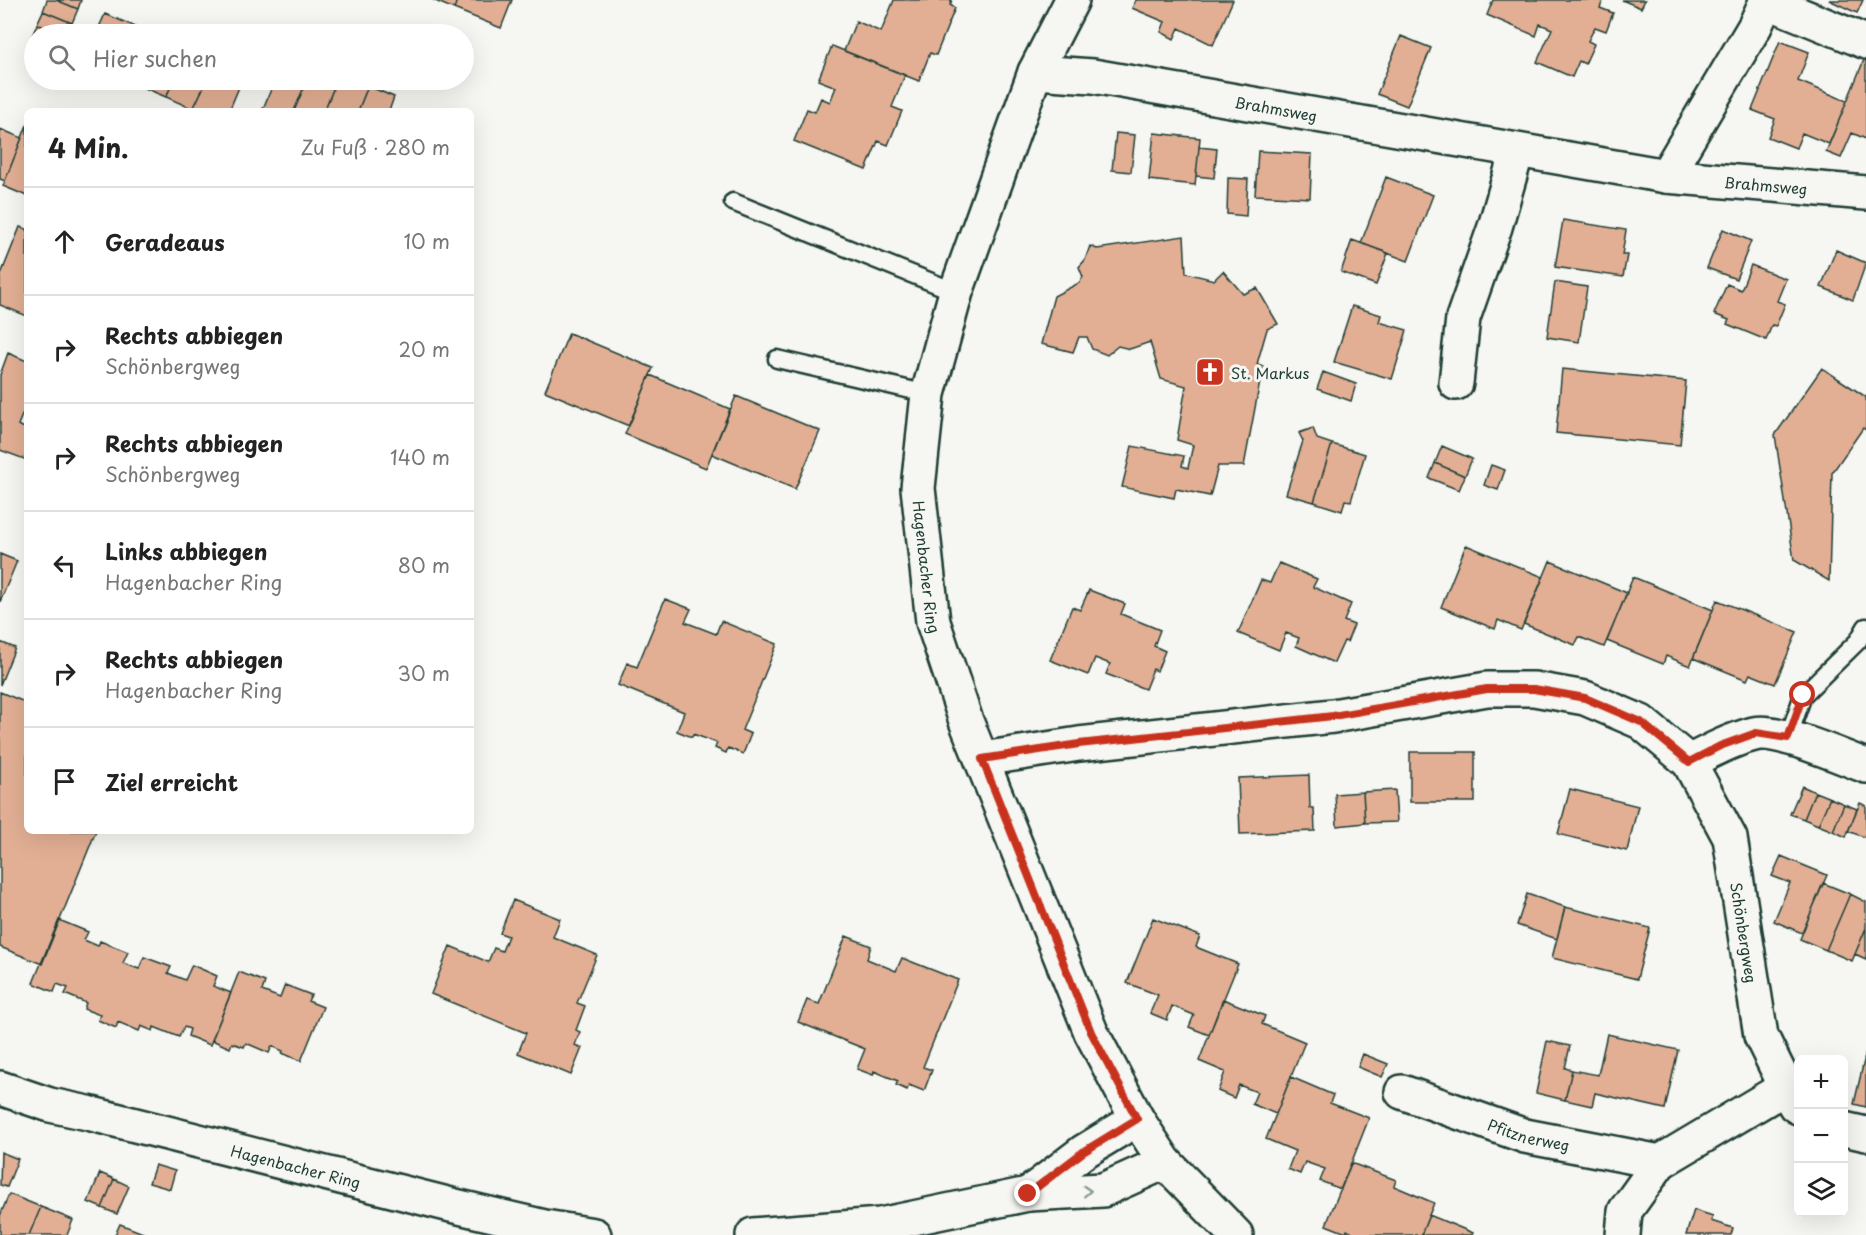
<!DOCTYPE html>
<html lang="de">
<head>
<meta charset="utf-8">
<style>
  :root { --surface:#fff; --page:#f6f6f6; --text:#222; --muted:#767676; --line:#e0e0e0 }
  body { margin:0; font-family:"Playpen Sans",sans-serif; background:var(--page); color:var(--text) }
  .controls { position:absolute; right:18px; bottom:18px; display:grid; overflow:hidden; border-radius:9px; box-shadow:0 6px 24px #0002 }
  .controls button { width:54px; height:54px; display:grid; place-items:center; padding:0; border:0; border-bottom:2px solid var(--line); background:var(--surface); color:var(--text); font:30px sans-serif }
  .stop { position:absolute; width:18px; height:18px; margin:-14px; border:4px solid #c8321e; border-radius:50%; background:#fff }
  .stop.end { background:#c8321e; border-color:#fff; box-shadow:0 2px 6px #0008 }
  .list { margin:0; padding:0; list-style:none }
  h2 { display:flex; justify-content:space-between; align-items:center; height:78px; margin:0; padding:0 24px; font-size:26px }
  h2 small { font-size:20px; font-weight:400; color:var(--muted) }
  .list li { display:grid; grid-template-columns:39px 1fr auto; gap:18px; align-items:center; box-sizing:border-box; height:108px; padding:0 24px; border-top:2px solid var(--line) }
  .list b { display:block; font-size:22px; white-space:nowrap }
  .list p { margin:0; font-size:20px; white-space:nowrap; color:var(--muted) }
  .list em { font-size:20px; font-style:normal; color:var(--muted) }
  .icon { flex:none; width:33px; height:33px; fill:none; stroke:currentColor; stroke-width:2; stroke-linecap:round; stroke-linejoin:round }
  .map { position:relative; flex:none; width:1866px; height:1235px; overflow:hidden }
  .search { position:absolute; background:var(--surface); box-shadow:0 6px 24px #0002; left:24px; top:24px; width:450px; height:66px; display:flex; align-items:center; gap:15px; box-sizing:border-box; padding:0 21px; border-radius:33px; color:var(--muted); font-size:22px }
  .panel { position:absolute; background:var(--surface); box-shadow:0 6px 24px #0002; left:24px; top:108px; width:450px; height:726px; border-radius:9px }
  .map>svg:first-child { display:block }
  .building { fill:#e2af94; stroke:#1f3d34; stroke-width:1.5 }
  .lines { fill:none; stroke-linecap:round; stroke-linejoin:round }
  .lane-casing { stroke:#1f3d34; stroke-width:21 }
  .street-casing { stroke:#1f3d34; stroke-width:38 }
  .lane { stroke:#f6f6f2; stroke-width:16 }
  .street { stroke:#f6f6f2; stroke-width:33 }
  .oneway { stroke:#8a9a93 }
  .route { stroke:#c8321e; stroke-width:8 }
  .labels { text-anchor:middle; dominant-baseline:central; stroke-width:6; stroke-linejoin:round; paint-order:stroke }
  .street-label { font-size:15px; fill:#1f3d34; stroke:#f6f6f2 }
  .poi-label { font-size:15px; fill:#1f3d34; stroke:#f6f6f2; text-anchor:start }
</style>
</head>
<body>
<div class="map">
<svg width="1866" height="1235" viewBox="0 0 1866 1235">
  <rect width="100%" height="100%" fill="#f6f6f2"/>
  <filter id="ink" filterUnits="userSpaceOnUse"><feTurbulence type="fractalNoise" baseFrequency=".0167" numOctaves="2"/><feDisplacementMap in="SourceGraphic" scale="12" xChannelSelector="R" yChannelSelector="G"/><feConvolveMatrix kernelMatrix="1 2 1 2 8 2 1 2 1" color-interpolation-filters="sRGB"/></filter>
  <g filter="url(#ink)">
    <!-- building -->
    <path class="building" d="M 47,0 L 56,0 L 78,9 L 72,23 L 43,11 Z
      M 56,0 L 81,0 L 78,9 Z
      M 433,0 L 457,0 L 454,9 Z
      M 457,0 L 512,0 L 501,28 L 454,9 Z
      M 894,0 L 952,0 L 950,5 L 955,8 L 936,55 L 930,53 L 919,81 L 844,51 L 856,21 L 881,32 Z
      M 1136,0 L 1233,0 L 1213,45 L 1179,28 L 1174,39 L 1161,32 L 1165,22 L 1132,8 Z
      M 1493,0 L 1603,0 L 1600,8 L 1613,13 L 1606,31 L 1595,27 L 1588,41 L 1594,44 L 1585,64 L 1579,61 L 1572,77 L 1537,62 L 1552,29 L 1540,24 L 1536,36 L 1487,15 Z
      M 1622,0 L 1645,0 L 1641,8 Z
      M 1829,0 L 1863,0 L 1857,13 Z
      M 43,11 L 72,23 L 67,34 L 61,34 L 37,24 Z
      M 105,14 L 134,26 L 131,34 L 96,34 Z
      M 37,24 L 61,34 L 34,34 L 34,40 L 31,39 Z
      M 134,26 L 153,34 L 131,34 Z
      M 1401,36 L 1431,48 L 1407,106 L 1377,94 Z
      M 1780,41 L 1809,52 L 1798,81 L 1847,101 L 1829,144 L 1802,133 L 1796,148 L 1768,137 L 1775,119 L 1752,110 Z
      M 832,46 L 905,75 L 892,107 L 902,111 L 888,145 L 878,141 L 866,170 L 794,141 L 807,109 L 815,112 L 821,98 L 830,102 L 836,87 L 818,80 Z
      M 1866,55 L 1866,139 L 1852,133 L 1841,158 L 1826,152 Z
      M 143,80 L 174,80 L 166,97 L 140,86 Z
      M 174,80 L 207,80 L 193,109 L 166,97 Z
      M 207,80 L 242,80 L 229,111 L 193,109 Z
      M 275,80 L 307,80 L 294,111 L 262,111 Z
      M 307,80 L 337,80 L 324,111 L 294,111 Z
      M 337,80 L 351,80 L 368,86 L 358,111 L 324,111 Z
      M 368,86 L 394,97 L 389,111 L 358,111 Z
      M 27,125 L 27,196 L 3,186 Z
      M 0,129 L 22,138 L 5,181 L 0,179 Z
      M 1116,133 L 1135,135 L 1131,172 L 1112,170 Z
      M 1154,133 L 1200,138 L 1195,185 L 1149,180 Z
      M 1199,147 L 1217,149 L 1214,178 L 1196,176 Z
      M 1258,151 L 1312,154 L 1310,198 L 1255,195 Z
      M 1386,177 L 1433,195 L 1408,261 L 1361,243 Z
      M 1228,178 L 1248,179 L 1246,216 L 1227,214 Z
      M 1563,220 L 1626,230 L 1622,255 L 1627,255 L 1623,277 L 1555,267 Z
      M 20,227 L 27,229 L 27,316 L 0,305 L 0,277 Z
      M 1723,229 L 1751,241 L 1736,279 L 1707,268 Z
      M 1184,236 L 1186,273 L 1214,280 L 1223,271 L 1243,294 L 1257,288 L 1278,324 L 1267,329 L 1257,364 L 1263,366 L 1244,466 L 1218,466 L 1210,496 L 1176,489 L 1174,498 L 1122,487 L 1132,446 L 1184,456 L 1182,466 L 1188,468 L 1193,445 L 1177,440 L 1186,386 L 1161,379 L 1150,342 L 1130,349 L 1118,346 L 1107,355 L 1092,349 L 1087,337 L 1079,337 L 1073,352 L 1041,344 L 1054,296 L 1079,283 L 1083,277 L 1079,267 L 1085,260 L 1090,246 L 1097,249 Z
      M 1352,240 L 1388,253 L 1376,285 L 1341,272 Z
      M 1836,250 L 1866,263 L 1853,300 L 1821,287 Z
      M 1751,265 L 1786,279 L 1777,301 L 1785,304 L 1776,326 L 1772,325 L 1766,340 L 1727,324 L 1729,320 L 1714,314 L 1727,284 L 1741,290 Z
      M 1555,282 L 1587,287 L 1579,342 L 1547,337 Z
      M 1352,306 L 1381,315 L 1379,322 L 1407,330 L 1392,379 L 1334,362 Z
      M 569,333 L 653,368 L 629,426 L 545,391 Z
      M 8,353 L 27,361 L 27,403 L 18,425 L 27,429 L 27,460 L 0,450 L 0,375 Z
      M 1822,368 L 1866,397 L 1866,430 L 1863,428 L 1832,473 L 1829,581 L 1794,560 L 1775,435 Z
      M 1562,369 L 1686,381 L 1680,445 L 1556,433 Z
      M 1323,372 L 1356,384 L 1351,401 L 1317,389 Z
      M 650,375 L 730,409 L 706,468 L 625,434 Z
      M 736,396 L 820,431 L 795,489 L 712,454 Z
      M 1313,428 L 1317,439 L 1332,444 L 1314,502 L 1286,494 L 1303,441 L 1299,433 Z
      M 1332,444 L 1365,454 L 1351,501 L 1345,500 L 1342,511 L 1314,502 Z
      M 1442,446 L 1472,459 L 1465,476 L 1435,463 Z
      M 1435,463 L 1465,476 L 1459,490 L 1429,478 Z
      M 1491,465 L 1505,470 L 1498,490 L 1484,485 Z
      M 1466,545 L 1543,577 L 1521,630 L 1498,620 L 1495,629 L 1441,607 Z
      M 0,554 L 17,561 L 0,602 Z
      M 1550,561 L 1627,593 L 1604,647 L 1579,637 L 1575,645 L 1524,624 Z
      M 1279,563 L 1317,579 L 1313,587 L 1351,604 L 1344,621 L 1354,625 L 1347,642 L 1344,641 L 1334,663 L 1296,646 L 1299,638 L 1286,633 L 1279,650 L 1238,633 L 1261,580 L 1270,583 Z
      M 1633,577 L 1713,610 L 1690,666 L 1666,656 L 1663,664 L 1607,641 Z
      M 1089,590 L 1125,604 L 1121,614 L 1160,630 L 1154,646 L 1165,651 L 1157,671 L 1153,669 L 1145,689 L 1106,674 L 1110,664 L 1095,658 L 1088,675 L 1050,660 L 1072,607 L 1080,610 Z
      M 665,599 L 691,609 L 685,622 L 716,634 L 721,621 L 777,644 L 742,730 L 751,734 L 743,754 L 728,748 L 726,753 L 715,748 L 717,743 L 693,734 L 692,737 L 677,731 L 684,712 L 618,685 L 627,663 L 637,667 Z
      M 1717,600 L 1797,632 L 1775,684 L 1750,674 L 1747,680 L 1693,658 Z
      M 0,642 L 15,648 L 0,685 Z
      M 0,692 L 27,703 L 27,831 L 96,831 L 42,964 L 0,947 Z
      M 1410,752 L 1475,752 L 1475,802 L 1410,802 Z
      M 1309,775 L 1310,808 L 1314,808 L 1315,831 L 1240,834 L 1238,778 Z
      M 1802,786 L 1815,792 L 1804,819 L 1790,814 Z
      M 1570,789 L 1638,806 L 1627,851 L 1558,834 Z
      M 1395,790 L 1397,822 L 1365,823 L 1363,792 Z
      M 1363,792 L 1365,823 L 1337,826 L 1335,794 Z
      M 1815,792 L 1830,798 L 1818,825 L 1804,819 Z
      M 1830,798 L 1844,804 L 1833,831 L 1818,825 Z
      M 1860,803 L 1866,806 L 1866,832 L 1864,837 L 1848,831 Z
      M 1844,804 L 1857,809 L 1846,837 L 1833,831 Z
      M 1781,856 L 1827,875 L 1802,933 L 1774,921 L 1790,883 L 1772,876 Z
      M 1823,883 L 1850,894 L 1826,950 L 1800,939 Z
      M 1527,894 L 1565,907 L 1557,939 L 1517,925 Z
      M 1850,894 L 1866,902 L 1866,928 L 1852,961 L 1826,950 Z
      M 513,900 L 560,919 L 553,937 L 597,955 L 577,1003 L 585,1006 L 576,1030 L 580,1032 L 575,1045 L 582,1048 L 571,1075 L 518,1053 L 526,1033 L 431,994 L 450,946 L 488,962 L 494,948 L 502,951 L 508,936 L 500,933 Z
      M 1565,907 L 1650,928 L 1637,979 L 1552,958 Z
      M 1153,918 L 1200,936 L 1196,947 L 1238,964 L 1209,1035 L 1189,1027 L 1194,1015 L 1172,1006 L 1167,1020 L 1150,1013 L 1158,995 L 1127,983 Z
      M 59,920 L 88,932 L 84,940 L 98,946 L 100,941 L 128,952 L 123,963 L 139,969 L 144,957 L 171,967 L 168,973 L 185,980 L 192,965 L 217,976 L 213,986 L 231,993 L 210,1045 L 188,1036 L 190,1029 L 184,1027 L 179,1037 L 154,1027 L 153,1031 L 141,1026 L 139,1031 L 118,1022 L 116,1028 L 98,1020 L 100,1015 L 84,1009 L 86,1003 L 65,994 L 68,988 L 57,984 L 54,992 L 33,983 Z
      M 1866,928 L 1866,959 L 1855,954 Z
      M 846,936 L 871,946 L 867,959 L 896,971 L 902,958 L 958,980 L 923,1067 L 932,1070 L 924,1091 L 909,1085 L 907,1090 L 896,1085 L 898,1081 L 874,1071 L 873,1075 L 857,1069 L 865,1049 L 798,1022 L 807,1000 L 819,1004 Z
      M 239,972 L 265,982 L 262,991 L 280,998 L 285,985 L 311,995 L 308,1001 L 323,1007 L 301,1061 L 282,1053 L 283,1051 L 272,1046 L 269,1053 L 246,1043 L 244,1047 L 232,1043 L 230,1048 L 212,1040 Z
      M 1223,999 L 1265,1016 L 1262,1024 L 1305,1042 L 1276,1114 L 1252,1104 L 1257,1092 L 1239,1085 L 1234,1098 L 1218,1091 L 1225,1072 L 1199,1061 Z
      M 1607,1034 L 1678,1050 L 1665,1109 L 1595,1093 L 1592,1106 L 1565,1100 L 1572,1070 L 1598,1075 Z
      M 1547,1041 L 1570,1046 L 1565,1068 L 1572,1070 L 1565,1100 L 1536,1093 Z
      M 1866,1052 L 1866,1107 L 1854,1104 Z
      M 1363,1054 L 1388,1064 L 1382,1077 L 1358,1067 Z
      M 1291,1077 L 1333,1095 L 1330,1103 L 1369,1118 L 1341,1189 L 1320,1181 L 1325,1169 L 1305,1162 L 1300,1174 L 1288,1169 L 1295,1151 L 1266,1139 Z
      M 1,1152 L 18,1159 L 7,1187 L 0,1185 Z
      M 1351,1163 L 1396,1180 L 1394,1186 L 1434,1203 L 1421,1235 L 1356,1235 L 1347,1230 L 1346,1233 L 1326,1225 Z
      M 155,1165 L 175,1171 L 170,1189 L 149,1183 Z
      M 100,1173 L 114,1179 L 102,1208 L 88,1202 Z
      M 114,1179 L 129,1186 L 117,1214 L 102,1208 Z
      M 9,1194 L 41,1207 L 29,1235 L 0,1235 L 0,1216 Z
      M 41,1207 L 73,1220 L 67,1235 L 29,1235 Z
      M 1694,1210 L 1713,1216 L 1711,1221 L 1733,1228 L 1731,1235 L 1686,1235 Z
      M 1429,1215 L 1473,1233 L 1472,1235 L 1421,1235 Z
      M 120,1224 L 148,1235 L 115,1235 Z"/>
    <g class="lines">
      <!-- lane casing -->
      <g class="lane-casing">
        <path id="lane" d="M 733,202 L 956,292
          M 777,359 L 928,394
          M 1788,738 L 1803,695 L 1858,641 L 1866,627"/>
      </g>
      <!-- street casing -->
      <g class="street-casing">
        <g id="street">
          <path id="s1" d="M 1072,0 L 1035,72 L 956,292 L 928,394 L 918,488 L 933,622 L 966,721 L 1091,1032 L 1137,1119 L 1165,1162 L 1236,1235"/>
          <path d="M 1766,1 L 1866,42"/>
          <path id="s2" d="M 1035,72 L 1093,76 L 1666,176 L 1866,193"/>
          <path d="M 1666,176 L 1755,26 L 1767,0"/>
          <path d="M 1456,383 L 1463,318 L 1495,227 L 1517,151"/>
          <path id="s3" d="M 982,759 L 1079,744 L 1333,716 L 1487,689 L 1534,689 L 1585,698 L 1641,722 L 1689,762 L 1730,838 L 1761,1036 L 1795,1105 L 1798,1107"/>
          <path d="M 1689,762 C 1710,751 1731,740 1754,734 C 1778,728 1841,757 1866,766"/>
          <path id="s4" d="M 0,1088 L 50,1105 L 88,1113 L 455,1206 L 545,1227 L 594,1235"/>
          <path id="s5" d="M 1402,1092 L 1525,1136 L 1660,1162 L 1786,1087"/>
          <path d="M 1844,1129 L 1866,1134"/>
          <path d="M 1028,1194 L 1083,1152 L 1137,1119"/>
          <path d="M 753,1235 L 880,1225 L 1028,1194 L 1103,1190 L 1165,1162"/>
          <path d="M 1623,1235 L 1625,1211 L 1660,1162"/>
        </g>
      </g>
      <!-- lane -->
      <use href="#lane" class="lane"/>
      <!-- street -->
      <use href="#street" class="street"/>
    </g>
    <!-- one-way arrows -->
    <defs><path id="oneway-chevron" d="M-2-3.5L2.5 0L-2 3.5" fill="none" stroke-width="1.6" stroke-linecap="round" stroke-linejoin="round" transform="scale(1.5)"/></defs>
    <use class="oneway" href="#oneway-chevron" transform="translate(1087 1191) rotate(-3)"/>
  </g>
  <g class="lines" filter="url(#ink)">
    <!-- route -->
    <path class="route" d="M 1028,1194 L 1083,1152 L 1137,1119 L 1091,1032 L 982,759 L 1079,744 L 1333,716 L 1487,689 L 1534,689 L 1585,698 L 1641,722 L 1689,762 L 1720,746 L 1756,733 L 1788,738 L 1803,695"/>
  </g>
  <!-- icons -->
  <defs>
    <g id="church-square" transform="scale(1.5)"><rect x="-9" y="-9" width="18" height="18" rx="4" fill="#c8321e" stroke="#f6f6f2"/><path d="M-1.2-6h2.4v3.5h3.3v2.4h-3.3V6h-2.4V-.1h-3.3v-2.4h3.3Z" fill="#fff"/></g>
  </defs>
  <g fill-rule="evenodd">
    <use href="#church-square" x="1210" y="372"/>
  </g>
  <g class="labels">
    <!-- street labels -->
    <g class="street-label">
      <text stroke="none"><textPath href="#s2" startOffset="244">Brahmsweg</textPath></text>
      <text stroke="none"><textPath href="#s2" startOffset="740">Brahmsweg</textPath></text>
      <text stroke="none"><textPath href="#s1" startOffset="594">Hagenbacher Ring</textPath></text>
      <text stroke="none"><textPath href="#s3" startOffset="914">Schönbergweg</textPath></text>
      <text stroke="none"><textPath href="#s5" startOffset="134">Pfitznerweg</textPath></text>
      <text stroke="none"><textPath href="#s4" startOffset="306">Hagenbacher Ring</textPath></text>
    </g>
    <!-- poi labels -->
    <g class="poi-label">
      <text x="1231" y="372">St. Markus</text>
    </g>
  </g>
</svg>
<div class="controls">
<button>+</button>
<button>−</button>
<button><svg class="icon" aria-label="layers" viewBox="0 0 24 24"><path d="M12 4l9 5-9 5-9-5zM3 14l9 5 9-5"/></svg></button>
</div>
<div class="stop" style="left:1803px;top:695px"></div>
<div class="stop end" style="left:1028px;top:1194px"></div>
<div class="search"><svg class="icon" aria-label="search" viewBox="0 0 24 24"><circle cx="10" cy="10" r="6"/><path d="M15 15l6 6"/></svg>Hier suchen</div>
<section class="panel">
<h2>4 Min.<small>Zu Fuß · 280 m</small></h2>
<ul class="list">
<li><svg class="icon" aria-label="ahead" viewBox="0 0 24 24"><path d="M12 20V5M6 11l6-6 6 6"/></svg><div><b>Geradeaus</b></div><em>10 m</em></li>
<li><svg class="icon" aria-label="right" viewBox="0 0 24 24"><path d="M7 20v-9h11M14 6l5 5-5 5"/></svg><div><b>Rechts abbiegen</b><p>Schönbergweg</p></div><em>20 m</em></li>
<li><svg class="icon" aria-label="right" viewBox="0 0 24 24"><path d="M7 20v-9h11M14 6l5 5-5 5"/></svg><div><b>Rechts abbiegen</b><p>Schönbergweg</p></div><em>140 m</em></li>
<li><svg class="icon" aria-label="left" viewBox="0 0 24 24"><path d="M17 20v-9H6M10 6l-5 5 5 5"/></svg><div><b>Links abbiegen</b><p>Hagenbacher Ring</p></div><em>80 m</em></li>
<li><svg class="icon" aria-label="right" viewBox="0 0 24 24"><path d="M7 20v-9h11M14 6l5 5-5 5"/></svg><div><b>Rechts abbiegen</b><p>Hagenbacher Ring</p></div><em>30 m</em></li>
<li><svg class="icon" aria-label="arrive" viewBox="0 0 24 24"><path d="M6 21V4h12l-3 4 3 4H6"/></svg><div><b>Ziel erreicht</b></div></li>
</ul>
</section>
</div>
</body>
</html>
